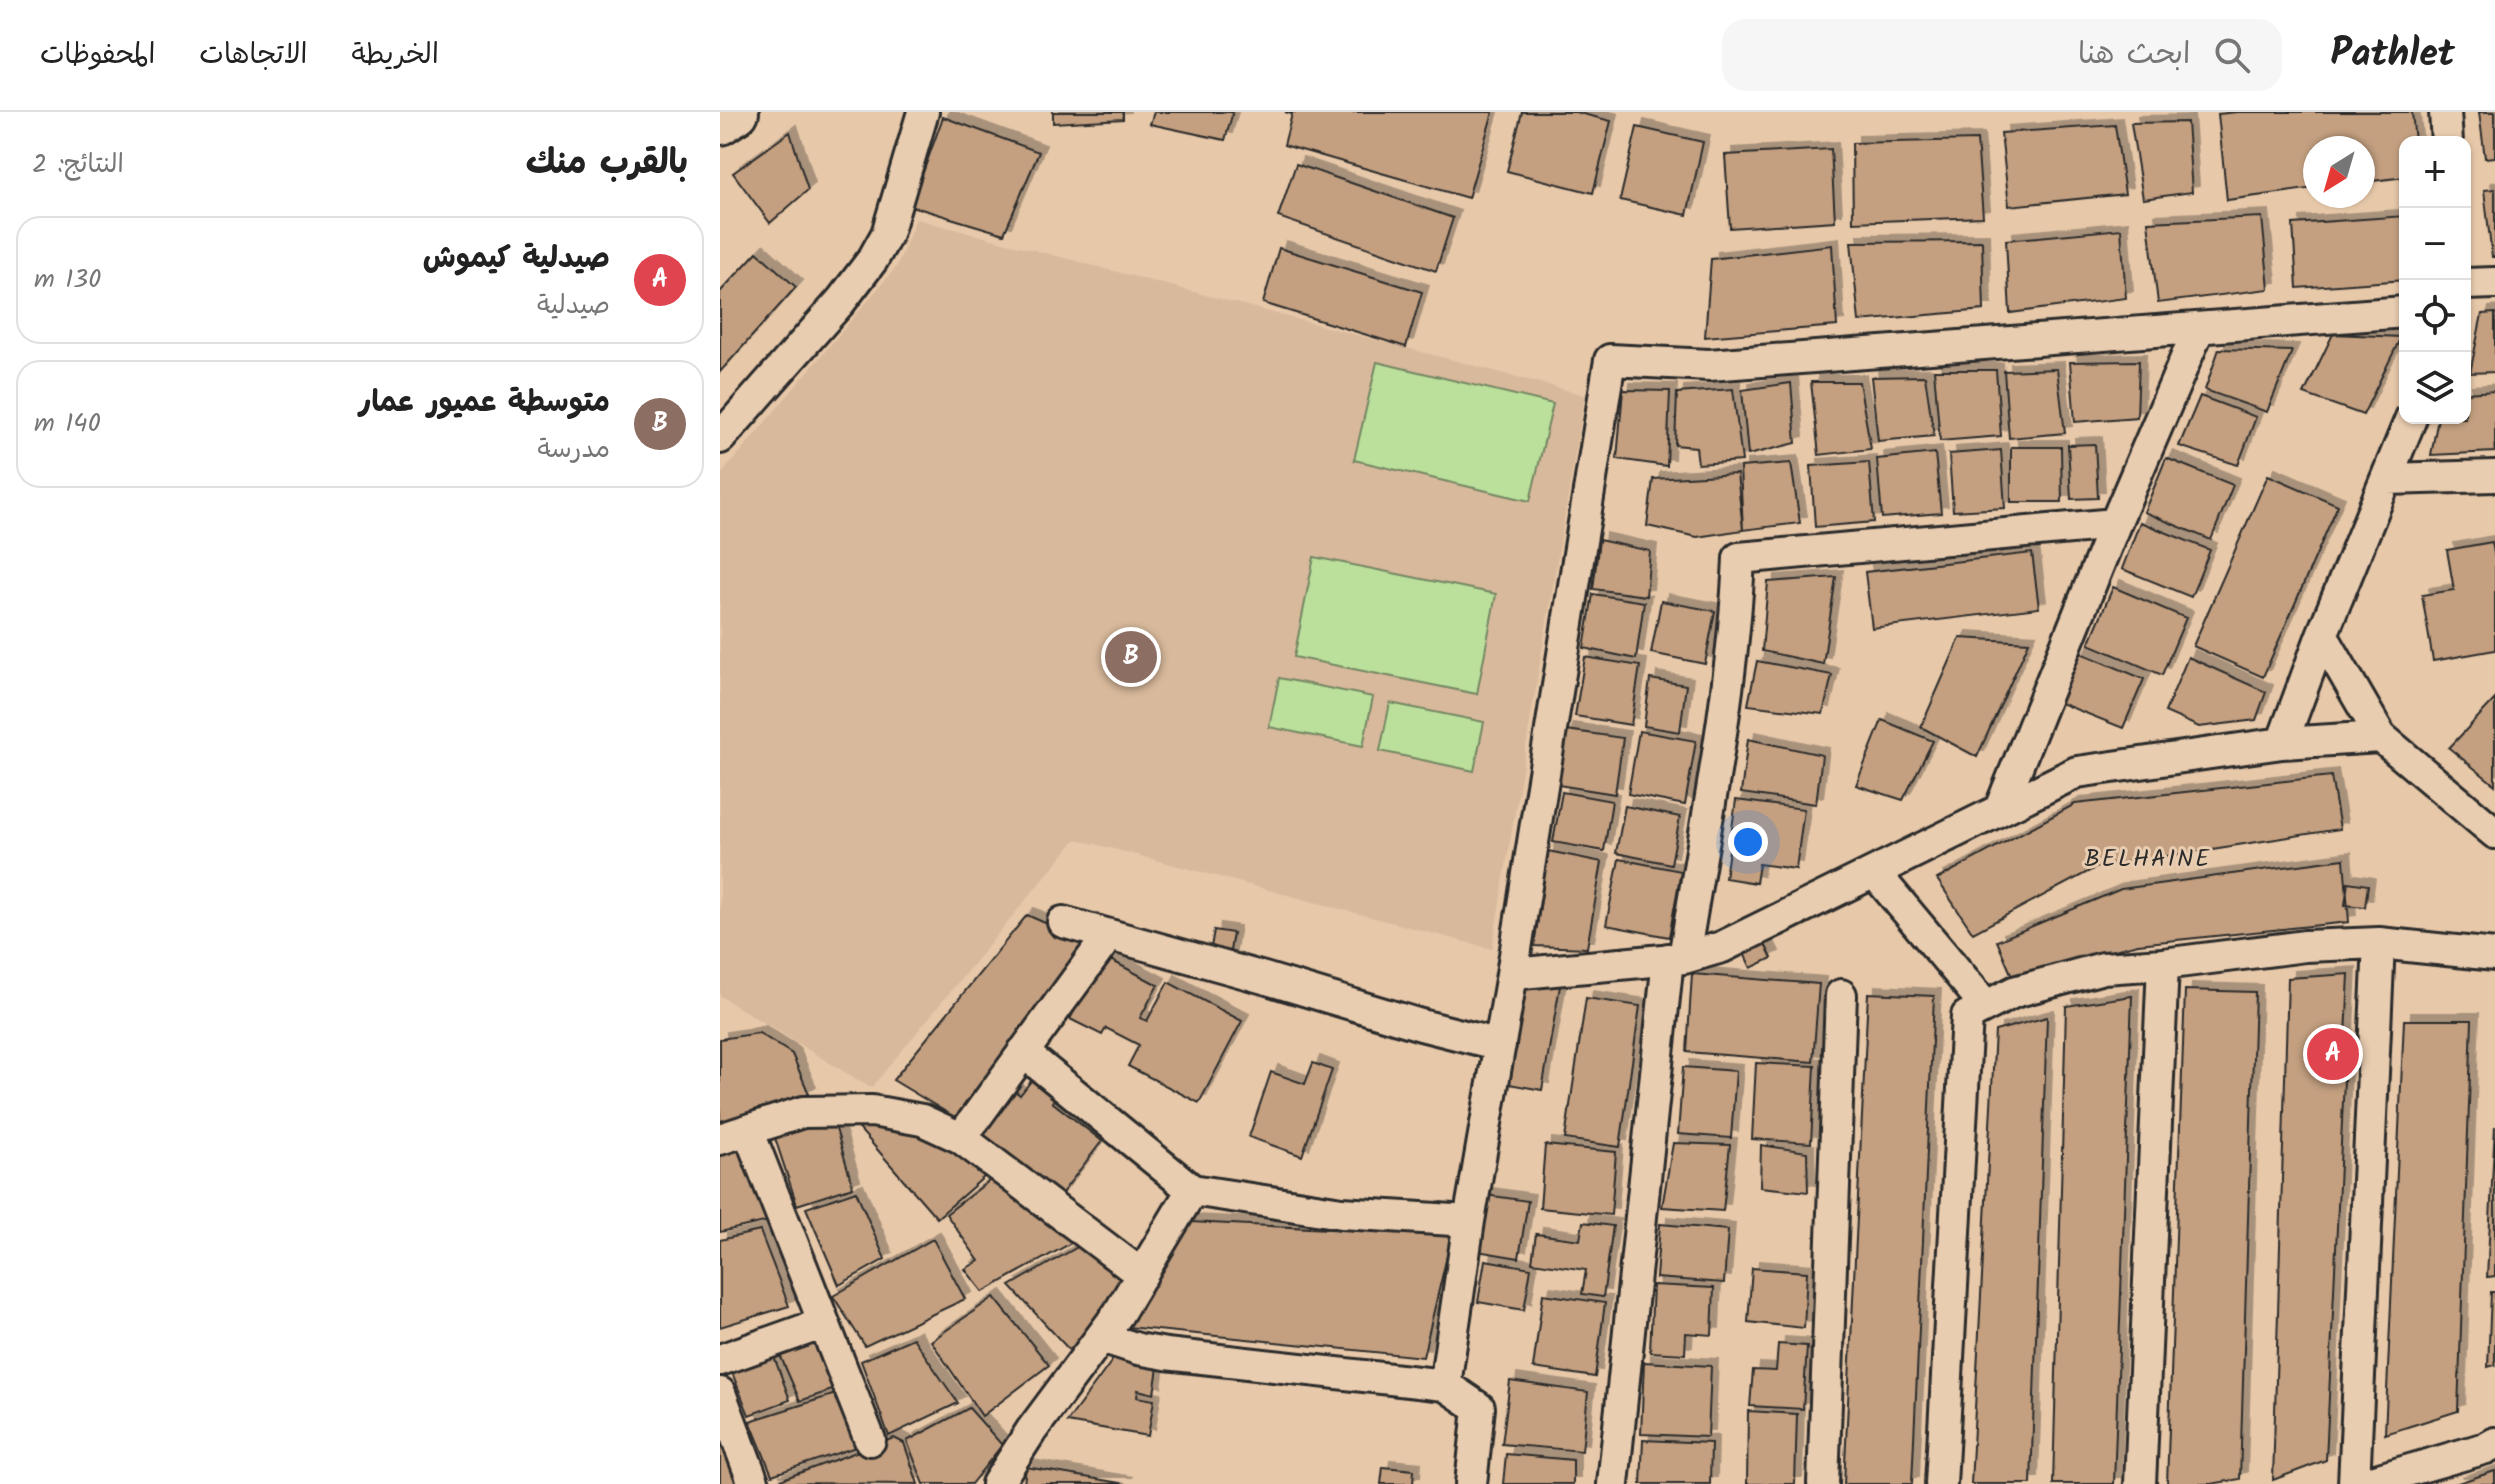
<!DOCTYPE html>
<html lang="ar">
<head>
<meta charset="utf-8">
<style>
  :root { --surface:#fff; --page:#f6f6f6; --text:#222; --muted:#767676; --line:#e0e0e0; --accent:#2563eb }
  body { margin:0; font-family:Kalam,"Playpen Sans Arabic",sans-serif; background:var(--page); color:var(--text); direction:rtl }
  .controls { position:absolute; right:24px; top:24px; display:grid; overflow:hidden; border-radius:16px; box-shadow:0 2px 6px #0004 }
  .controls button { width:72px; height:72px; display:grid; place-items:center; padding:0; border:0; border-bottom:2px solid var(--line); background:var(--surface); color:var(--text); font:40px sans-serif }
  .compass { position:absolute; left:1583px; top:24px; width:72px; height:72px; border-radius:50%; background:var(--surface); box-shadow:0 2px 6px #0004; rotate:217deg }
  .you { position:absolute; left:1028px; top:730px; width:28px; height:28px; margin:-20px; border:6px solid #fff; border-radius:50%; background:#1a73e8; box-shadow:0 0 0 12px #1a73e833 }
  .badge { display:grid; place-items:center; width:52px; height:52px; border-radius:50%; background:var(--accent); color:#fff; font-size:26px; font-weight:700 }
  .pin { position:absolute; translate:-50% -50%; border:4px solid #fff; box-shadow:0 2px 8px #0006 }
  .list { margin:0; padding:0; list-style:none }
  h2 { display:flex; justify-content:space-between; align-items:center; height:104px; margin:0; padding:0 32px; font-size:34px }
  h2 small { font-size:26px; font-weight:400; color:var(--muted) }
  .list li { display:grid; grid-template-columns:52px 1fr auto; gap:24px; align-items:center; box-sizing:border-box; height:128px; margin:0 16px 16px; padding:0 16px; border:2px solid var(--line); border-radius:24px }
  .list b { display:block; font-size:30px; white-space:nowrap }
  .list p { margin:0; font-size:26px; white-space:nowrap; color:var(--muted) }
  .list em { font-size:26px; font-style:normal; color:var(--muted) }
  .icon { flex:none; width:44px; height:44px; fill:none; stroke:currentColor; stroke-width:2; stroke-linecap:round; stroke-linejoin:round }
  .map { position:relative; flex:none; width:1775px; height:1372px; overflow:hidden; direction:ltr }
  header { display:flex; align-items:center; gap:48px; box-sizing:border-box; height:112px; padding:0 40px; background:var(--surface); border-bottom:2px solid var(--line) }
  header strong { font-size:38px }
  nav { display:flex; gap:44px; margin-inline-start:auto; font-size:28px }
  .search { width:560px; height:72px; background:var(--page); display:flex; align-items:center; gap:20px; box-sizing:border-box; padding:0 28px; border-radius:24px; color:var(--muted); font-size:30px }
  main { display:flex }
  aside { flex:1; background:var(--surface) }
  .map>svg:first-child { display:block }
  .built { fill:#d8b99b }
  .green { fill:#bbe09b; stroke:#738663; stroke-width:2 }
  .building { fill:#c4a080; stroke:#2b2b2b; stroke-width:2; filter:url(#shadow) }
  .lines { fill:none; stroke-linecap:round; stroke-linejoin:round }
  .street-casing { stroke:#2b2b2b; stroke-width:36 }
  .secondary-casing { stroke:#2b2b2b; stroke-width:48 }
  .street { stroke:#e9cdb0; stroke-width:30 }
  .secondary { stroke:#e9cdb0; stroke-width:42 }
  .labels { text-anchor:middle; dominant-baseline:central; stroke-width:6; stroke-linejoin:round; paint-order:stroke }
  .neighbourhood-label { font-size:24px; letter-spacing:2px; fill:#2b2b2b; stroke:#e9cdb0 }
</style>
</head>
<body>
<header>
<strong>Pathlet</strong>
<div class="search"><svg class="icon" aria-label="search" viewBox="0 0 24 24"><circle cx="10" cy="10" r="6"/><path d="M15 15l6 6"/></svg>ابحث هنا</div>
<nav><a>الخريطة</a><a>الاتجاهات</a><a>المحفوظات</a></nav>
</header>
<main>
<div class="map">
<svg width="1775" height="1372" viewBox="0 0 1775 1372">
  <defs>
    <filter id="shadow"><feDropShadow dx="7" dy="-7" stdDeviation="0" flood-color="#0004"/></filter>
  </defs>
  <rect width="100%" height="100%" fill="#e7c8a9"/>
  <filter id="ink" filterUnits="userSpaceOnUse"><feTurbulence type="fractalNoise" baseFrequency=".0125" numOctaves="2"/><feDisplacementMap in="SourceGraphic" scale="16" xChannelSelector="R" yChannelSelector="G"/><feConvolveMatrix kernelMatrix="1 2 1 2 8 2 1 2 1" color-interpolation-filters="sRGB"/></filter>
  <g filter="url(#ink)">
    <!-- built -->
    <path class="built" d="M 196,107 L 865,283 L 772,837 L 356,727 L 151,976 L 0,884 L 0,364 L 177,154 Z"/>
    <!-- green -->
    <path class="green" d="M 657,250 L 833,292 L 810,389 L 634,348 Z
      M 594,445 L 776,482 L 757,582 L 574,545 Z
      M 559,566 L 653,585 L 643,634 L 549,615 Z
      M 670,591 L 764,610 L 754,659 L 660,639 Z"/>
    <!-- building -->
    <path class="building" d="M 333,0 L 403,0 L 403,7 L 333,11 Z
      M 434,0 L 513,0 L 505,28 L 430,12 Z
      M 565,0 L 773,0 L 748,86 L 564,33 L 572,2 Z
      M 802,0 L 855,0 L 891,9 L 873,81 L 787,59 Z
      M 1517,0 L 1692,0 L 1695,30 L 1685,30 L 1685,65 L 1643,70 L 1643,36 L 1595,36 L 1595,76 L 1507,88 L 1498,2 Z
      M 1759,0 L 1775,0 L 1775,45 L 1765,46 Z
      M 223,5 L 319,40 L 284,122 L 191,94 Z
      M 1467,10 L 1472,80 L 1423,87 L 1411,11 Z
      M 1395,13 L 1405,82 L 1289,94 L 1281,21 Z
      M 917,15 L 983,30 L 967,103 L 900,88 Z
      M 70,20 L 88,78 L 50,111 L 13,61 Z
      M 1257,28 L 1263,105 L 1133,110 L 1132,31 Z
      M 1111,37 L 1115,109 L 1010,116 L 1005,43 Z
      M 576,52 L 733,106 L 716,159 L 558,105 Z
      M 1775,77 L 1775,145 L 1772,145 L 1764,78 Z
      M 1685,104 L 1685,168 L 1577,176 L 1573,112 Z
      M 1542,105 L 1549,177 L 1438,191 L 1428,110 Z
      M 1401,117 L 1406,186 L 1290,201 L 1286,128 Z
      M 1262,129 L 1264,198 L 1139,209 L 1131,130 Z
      M 1112,133 L 1117,214 L 985,225 L 991,147 Z
      M 559,136 L 702,180 L 686,235 L 543,191 Z
      M 37,140 L 76,175 L 0,260 L 0,180 Z
      M 1775,201 L 1775,260 L 1750,261 L 1762,202 Z
      M 1613,222 L 1681,225 L 1643,303 L 1584,282 Z
      M 1499,237 L 1572,239 L 1547,300 L 1485,278 Z
      M 1419,249 L 1417,305 L 1355,310 L 1350,250 Z
      M 1337,257 L 1345,321 L 1289,326 L 1284,259 Z
      M 1214,258 L 1276,258 L 1281,324 L 1220,329 Z
      M 1205,264 L 1214,324 L 1158,329 L 1151,265 Z
      M 1091,270 L 1139,270 L 1151,337 L 1099,343 Z
      M 1071,271 L 1076,331 L 1028,343 L 1022,278 Z
      M 1013,277 L 1022,349 L 978,352 L 976,335 L 955,333 L 957,281 Z
      M 903,278 L 950,279 L 947,354 L 897,347 Z
      M 1775,279 L 1775,340 L 1711,343 L 1718,306 L 1745,306 L 1745,281 Z
      M 1480,284 L 1536,305 L 1518,353 L 1459,334 Z
      M 1375,332 L 1378,386 L 1351,387 L 1348,333 Z
      M 1291,335 L 1341,335 L 1342,390 L 1291,390 Z
      M 1281,338 L 1285,396 L 1233,399 L 1229,342 Z
      M 1215,341 L 1221,401 L 1162,406 L 1157,347 Z
      M 1446,346 L 1513,373 L 1491,428 L 1424,400 Z
      M 1149,350 L 1154,410 L 1095,415 L 1091,354 Z
      M 1071,351 L 1080,411 L 1023,418 L 1020,355 Z
      M 1017,362 L 1023,418 L 977,425 L 927,414 L 933,367 Z
      M 1548,363 L 1618,393 L 1543,565 L 1473,534 Z
      M 1420,410 L 1490,438 L 1471,485 L 1402,457 Z
      M 879,428 L 930,439 L 926,484 L 873,477 Z
      M 1772,430 L 1775,447 L 1775,538 L 1713,549 L 1702,483 L 1734,478 L 1727,438 Z
      M 1312,441 L 1319,496 L 1152,516 L 1145,460 Z
      M 1116,465 L 1103,552 L 1042,539 L 1048,470 Z
      M 1393,475 L 1466,506 L 1442,563 L 1369,532 Z
      M 873,482 L 924,490 L 916,547 L 864,536 Z
      M 941,489 L 995,499 L 985,552 L 931,541 Z
      M 1240,526 L 1309,530 L 1257,645 L 1201,615 Z
      M 1361,541 L 1424,567 L 1403,616 L 1340,591 Z
      M 865,545 L 920,554 L 911,613 L 855,604 Z
      M 1468,545 L 1546,580 L 1536,608 L 1479,615 L 1445,600 Z
      M 1037,549 L 1112,563 L 1103,602 L 1028,593 Z
      M 930,567 L 966,573 L 960,620 L 924,614 Z
      M 1775,587 L 1775,673 L 1729,636 Z
      M 1162,608 L 1213,629 L 1183,688 L 1136,673 Z
      M 846,618 L 903,626 L 895,682 L 838,673 Z
      M 919,619 L 976,629 L 965,693 L 908,682 Z
      M 1028,627 L 1102,643 L 1096,692 L 1021,681 Z
      M 1611,664 L 1620,717 L 1377,755 L 1253,821 L 1217,767 L 1355,692 Z
      M 842,680 L 892,689 L 884,739 L 833,730 Z
      M 1016,688 L 1084,697 L 1076,757 L 1039,752 L 1036,771 L 1005,766 Z
      M 905,694 L 960,705 L 951,752 L 896,741 Z
      M 828,739 L 882,750 L 867,836 L 814,834 Z
      M 899,747 L 961,759 L 949,825 L 886,813 Z
      M 1624,747 L 1629,810 L 1418,832 L 1292,864 L 1277,829 L 1401,777 Z
      M 1628,770 L 1648,773 L 1645,795 L 1625,793 Z
      M 307,803 L 368,830 L 236,1006 L 173,968 Z
      M 494,818 L 513,821 L 509,845 L 490,841 Z
      M 1041,824 L 1052,846 L 1031,856 L 1020,833 Z
      M 383,844 L 438,873 L 420,906 L 427,909 L 448,870 L 522,909 L 479,991 L 408,954 L 419,933 L 386,916 L 382,923 L 350,907 Z
      M 972,862 L 1099,872 L 1093,950 L 967,940 Z
      M 1629,862 L 1606,1348 L 1553,1368 L 1568,866 Z
      M 840,874 L 822,978 L 784,971 L 801,877 Z
      M 1465,878 L 1535,880 L 1520,1367 L 1491,1372 L 1447,1372 Z
      M 1148,881 L 1214,884 L 1192,1372 L 1124,1372 Z
      M 1412,884 L 1394,1372 L 1333,1372 L 1346,894 Z
      M 866,886 L 920,894 L 900,1035 L 845,1027 Z
      M 1327,905 L 1311,1372 L 1251,1372 L 1275,919 Z
      M 1684,908 L 1752,908 L 1738,1299 L 1665,1322 Z
      M 39,921 L 72,942 L 89,982 L 0,1011 L 0,927 Z
      M 593,951 L 612,958 L 582,1044 L 529,1025 L 551,960 L 585,972 Z
      M 1036,951 L 1095,954 L 1091,1031 L 1032,1027 Z
      M 963,955 L 1016,959 L 1011,1026 L 958,1022 Z
      M 315,964 L 339,981 L 332,990 L 382,1029 L 335,1090 L 247,1022 L 286,972 L 300,983 Z
      M 128,1004 L 227,1028 L 272,1058 L 217,1106 Z
      M 114,1010 L 133,1075 L 77,1093 L 53,1020 Z
      M 1775,1014 L 1775,1164 L 1767,1165 Z
      M 23,1028 L 49,1109 L 0,1120 L 0,1035 Z
      M 953,1031 L 1010,1033 L 1003,1099 L 942,1095 Z
      M 825,1033 L 896,1040 L 891,1103 L 820,1096 Z
      M 1041,1033 L 1087,1040 L 1088,1080 L 1040,1075 Z
      M 278,1062 L 360,1126 L 263,1180 L 245,1157 L 259,1149 L 226,1102 Z
      M 136,1079 L 165,1147 L 119,1173 L 86,1096 Z
      M 766,1083 L 808,1089 L 799,1146 L 757,1139 Z
      M 470,1110 L 732,1123 L 703,1245 L 407,1215 Z
      M 863,1110 L 893,1114 L 883,1185 L 862,1182 L 866,1158 L 812,1150 L 816,1122 L 860,1128 Z
      M 940,1112 L 1008,1118 L 1004,1171 L 936,1166 Z
      M 40,1119 L 69,1194 L 0,1215 L 0,1128 Z
      M 213,1127 L 245,1187 L 145,1234 L 113,1184 Z
      M 368,1129 L 412,1168 L 353,1242 L 290,1174 Z
      M 765,1148 L 811,1156 L 804,1198 L 758,1190 Z
      M 1032,1156 L 1087,1160 L 1084,1216 L 1028,1210 Z
      M 933,1173 L 994,1176 L 992,1223 L 966,1221 L 965,1242 L 930,1240 Z
      M 1771,1180 L 1775,1180 L 1775,1253 L 1768,1255 Z
      M 823,1182 L 885,1191 L 875,1265 L 813,1256 Z
      M 274,1185 L 329,1253 L 262,1304 L 211,1229 Z
      M 193,1226 L 238,1291 L 169,1324 L 141,1249 Z
      M 100,1228 L 118,1276 L 80,1289 L 60,1243 Z
      M 1058,1232 L 1087,1234 L 1083,1297 L 1030,1294 L 1033,1258 L 1056,1259 Z
      M 53,1242 L 70,1288 L 29,1303 L 9,1253 Z
      M 397,1242 L 439,1249 L 434,1282 L 418,1278 L 417,1285 L 434,1288 L 428,1324 L 347,1310 Z
      M 924,1250 L 991,1254 L 988,1325 L 921,1322 Z
      M 790,1269 L 868,1280 L 862,1339 L 782,1332 Z
      M 119,1281 L 139,1334 L 52,1363 L 30,1309 Z
      M 249,1296 L 282,1333 L 251,1372 L 204,1372 L 187,1329 Z
      M 1028,1299 L 1077,1302 L 1075,1372 L 1027,1372 Z
      M 174,1326 L 184,1331 L 198,1372 L 52,1371 Z
      M 923,1328 L 991,1331 L 990,1372 L 921,1372 Z
      M 0,1329 L 18,1372 L 0,1372 Z
      M 786,1342 L 853,1348 L 853,1372 L 783,1372 Z
      M 306,1355 L 406,1372 L 304,1372 Z
      M 663,1355 L 694,1358 L 693,1372 L 661,1372 Z
      M 1775,1359 L 1775,1372 L 1735,1372 Z"/>
    <g class="lines">
      <!-- street casing -->
      <g class="street-casing">
        <path id="street" d="M 1725,0 L 1727,30
          M 1745,172 L 1775,171
          M 0,326 L 121,189 L 153,147 L 167,122 L 203,0
          M 1667,367 L 1775,364
          M 1602,523 L 1661,625 L 1775,721
          M 1562,631 L 1602,523 L 1691,306
          M 1280,697 L 1395,412 L 1479,216
          M 1154,760 L 1266,894
          M 343,810 L 544,866 L 701,913 L 780,933
          M 964,846 C 985,714 1013,580 1019,446 L 1395,412
          M 792,862 L 964,846 L 1002,835 L 1357,660 L 1562,631 L 1661,625
          M 303,940 L 472,1078 L 622,1101 L 749,1109
          M 28,1018 L 150,1328
          M 241,1026 L 389,823
          M 0,1027 L 83,1000 L 152,999 L 202,1008 L 241,1026 L 422,1163
          M 381,1225 L 418,1237 L 446,1242 L 725,1273 L 759,1296 L 751,1372
          M 0,1248 L 104,1211
          M 725,1273 L 749,1109 L 792,862 L 890,248 L 989,253 L 1685,200
          M 0,1281 L 34,1372
          M 277,1372 L 311,1319 L 398,1202 L 472,1078
          M 893,1372 L 948,847
          M 1103,1372 L 1121,883
          M 1221,1372 L 1247,904 L 1294,880 L 1383,856 L 1443,852 L 1585,834 L 1659,831 L 1775,843
          M 1420,1372 L 1443,852
          M 1634,1372 L 1659,831
          M 1642,1372 L 1766,1336 L 1775,1331"/>
      </g>
      <!-- secondary casing -->
      <g class="secondary-casing">
        <path id="secondary" d="M 0,11 L 17,0"/>
      </g>
      <!-- street -->
      <use href="#street" class="street"/>
      <!-- secondary -->
      <use href="#secondary" class="secondary"/>
    </g>
  </g>
  <g class="labels">
    <!-- neighbourhood labels -->
    <g class="neighbourhood-label">
      <text x="1428" y="747">BELHAINE</text>
    </g>
  </g>
</svg>
<div class="controls">
<button>+</button>
<button>−</button>
<button><svg class="icon" aria-label="locate" viewBox="0 0 24 24"><circle cx="12" cy="12" r="6"/><path d="M12 2v4M12 18v4M2 12h4M18 12h4"/></svg></button>
<button><svg class="icon" aria-label="layers" viewBox="0 0 24 24"><path d="M12 4l9 5-9 5-9-5zM3 14l9 5 9-5"/></svg></button>
</div>
<svg class="compass" viewBox="-18 -18 36 36"><path d="M0-13l5 13h-10z" fill="#e53935"/><path d="M0 13l5-13h-10z" fill="#767676"/></svg>
<div class="you"></div>
<div class="pin badge" style="left:1613px;top:942px;background:#e0444e">A</div>
<div class="pin badge" style="left:411px;top:545px;background:#8d6e63">B</div>
</div>
<aside>
<h2>بالقرب منك<small>النتائج: 2</small></h2>
<ul class="list">
<li><span class="badge" style="background:#e0444e">A</span><div><b>صيدلية كيموش</b><p>صيدلية</p></div><em>130 m</em></li>
<li><span class="badge" style="background:#8d6e63">B</span><div><b>متوسطة عميور عمار</b><p>مدرسة</p></div><em>140 m</em></li>
</ul>
</aside>
</main>
</body>
</html>
